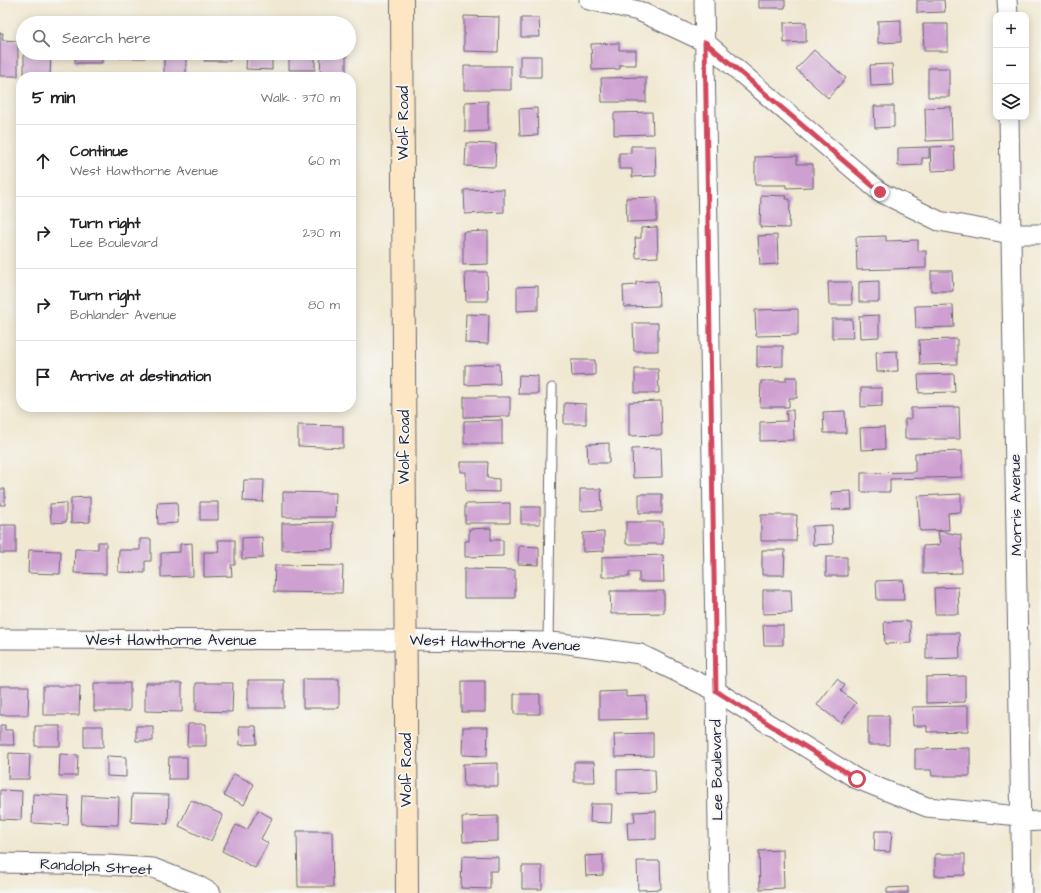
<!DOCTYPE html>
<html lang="en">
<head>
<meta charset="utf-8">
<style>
  :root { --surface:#fff; --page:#f2f2f2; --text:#202124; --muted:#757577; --line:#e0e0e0 }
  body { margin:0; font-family:"Architects Daughter",sans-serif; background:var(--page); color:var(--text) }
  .controls { position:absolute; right:12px; top:12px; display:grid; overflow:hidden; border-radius:8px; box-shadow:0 2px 10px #0003 }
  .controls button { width:36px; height:36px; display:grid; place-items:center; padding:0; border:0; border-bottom:1px solid var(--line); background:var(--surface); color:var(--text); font:20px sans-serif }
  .stop { position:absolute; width:12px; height:12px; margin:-9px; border:3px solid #d1495b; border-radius:50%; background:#fff }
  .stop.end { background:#d1495b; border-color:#fff; box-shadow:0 1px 4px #0008 }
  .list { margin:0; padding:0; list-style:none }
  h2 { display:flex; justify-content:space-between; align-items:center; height:52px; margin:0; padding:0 16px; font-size:17px }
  h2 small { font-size:13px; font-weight:400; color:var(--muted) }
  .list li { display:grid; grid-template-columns:26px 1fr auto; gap:12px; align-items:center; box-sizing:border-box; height:72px; padding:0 16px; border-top:1px solid var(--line) }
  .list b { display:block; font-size:15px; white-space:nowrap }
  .list p { margin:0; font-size:13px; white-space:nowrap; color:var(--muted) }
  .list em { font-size:13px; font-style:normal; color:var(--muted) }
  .icon { flex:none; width:22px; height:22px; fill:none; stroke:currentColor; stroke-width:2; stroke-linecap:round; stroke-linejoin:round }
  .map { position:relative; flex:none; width:1041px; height:893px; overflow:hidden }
  .search { position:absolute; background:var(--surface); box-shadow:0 2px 10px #0003; left:16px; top:16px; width:340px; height:44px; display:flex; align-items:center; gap:10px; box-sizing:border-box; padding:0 14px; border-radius:22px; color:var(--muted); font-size:15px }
  .panel { position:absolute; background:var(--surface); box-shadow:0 2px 10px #0003; left:16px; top:72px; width:340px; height:340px; border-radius:16px }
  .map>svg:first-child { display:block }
  .building { fill:#cea0d1 }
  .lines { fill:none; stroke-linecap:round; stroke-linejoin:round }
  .service-casing { stroke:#6a6770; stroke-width:11 }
  .minor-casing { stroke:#6a6770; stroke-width:21 }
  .secondary-casing { stroke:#6a6770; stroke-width:24 }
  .service { stroke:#fff; stroke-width:9 }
  .minor { stroke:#fff; stroke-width:19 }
  .secondary { stroke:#fce6c4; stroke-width:22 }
  .route { stroke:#d1495b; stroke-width:5 }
  .labels { text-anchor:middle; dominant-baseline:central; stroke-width:4; stroke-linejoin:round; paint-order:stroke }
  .street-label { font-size:15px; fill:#22223b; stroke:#f6f6f2 }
</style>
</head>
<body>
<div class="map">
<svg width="1041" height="893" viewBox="0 0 1041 893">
  <rect width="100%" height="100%" fill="#f6f6f2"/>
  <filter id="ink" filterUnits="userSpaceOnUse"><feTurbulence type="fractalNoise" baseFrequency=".025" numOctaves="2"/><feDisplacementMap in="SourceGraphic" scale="8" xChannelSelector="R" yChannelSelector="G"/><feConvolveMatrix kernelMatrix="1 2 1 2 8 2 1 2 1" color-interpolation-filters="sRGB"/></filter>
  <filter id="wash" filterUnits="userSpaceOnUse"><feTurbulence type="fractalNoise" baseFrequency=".012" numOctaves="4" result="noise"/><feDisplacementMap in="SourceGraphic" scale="16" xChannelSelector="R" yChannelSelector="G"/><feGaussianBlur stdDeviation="0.9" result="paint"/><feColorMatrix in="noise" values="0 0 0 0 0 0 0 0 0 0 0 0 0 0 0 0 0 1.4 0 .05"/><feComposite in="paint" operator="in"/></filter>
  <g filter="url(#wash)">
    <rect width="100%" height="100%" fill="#f0e8d1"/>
    <g id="blocks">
      <!-- building -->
      <path class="building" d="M 759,0 L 785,0 L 785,8 L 759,8 Z
        M 917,0 L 944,0 L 945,12 L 917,13 Z
        M 464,16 L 499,17 L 498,52 L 464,51 Z
        M 521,18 L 539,18 L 540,37 L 521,37 Z
        M 901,20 L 901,42 L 878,43 L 878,21 Z
        M 806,22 L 806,42 L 784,43 L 784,23 Z
        M 923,24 L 948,24 L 948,51 L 924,51 Z
        M 0,33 L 3,33 L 2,40 L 18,41 L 18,76 L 0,76 Z
        M 619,43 L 619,50 L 636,50 L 636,65 L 620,65 L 620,69 L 592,70 L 591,44 Z
        M 814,50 L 846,78 L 828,98 L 796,69 Z
        M 24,53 L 51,53 L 50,77 L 40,77 L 41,74 L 24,74 Z
        M 75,53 L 102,53 L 102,63 L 75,63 Z
        M 119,53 L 145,53 L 145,58 L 119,58 Z
        M 164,53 L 186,53 L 186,74 L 164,75 Z
        M 204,53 L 230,53 L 230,61 L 204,61 Z
        M 247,53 L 272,53 L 272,70 L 246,69 Z
        M 289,53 L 315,53 L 315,70 L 289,70 Z
        M 321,53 L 346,53 L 346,75 L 320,75 Z
        M 520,56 L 541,56 L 541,77 L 520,77 Z
        M 892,64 L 893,85 L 871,86 L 870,65 Z
        M 464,66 L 511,66 L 511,90 L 464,90 Z
        M 928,68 L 949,68 L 949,97 L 928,97 Z
        M 646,77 L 646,102 L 602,102 L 601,78 Z
        M 488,101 L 488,131 L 465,132 L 465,102 Z
        M 874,106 L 894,106 L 894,127 L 875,128 Z
        M 951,107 L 952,140 L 926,141 L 925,108 Z
        M 537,108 L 538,135 L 520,136 L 519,109 Z
        M 652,112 L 653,134 L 614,135 L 614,113 Z
        M 466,143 L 496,144 L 495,167 L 465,166 Z
        M 631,146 L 655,146 L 656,176 L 632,177 L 632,169 L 619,169 L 619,153 L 631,153 Z
        M 954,146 L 955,170 L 931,171 L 930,147 Z
        M 929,147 L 929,158 L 922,158 L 922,165 L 898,166 L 898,148 Z
        M 797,156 L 797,164 L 813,164 L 813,187 L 786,188 L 786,185 L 755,185 L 755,157 Z
        M 504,189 L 504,212 L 465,214 L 464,190 Z
        M 761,195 L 787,196 L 786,199 L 790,199 L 789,228 L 760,227 Z
        M 657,197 L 657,221 L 627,222 L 626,198 Z
        M 657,227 L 658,257 L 636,258 L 635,238 L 641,238 L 641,228 Z
        M 488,231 L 488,264 L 463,265 L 463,232 Z
        M 777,235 L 778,264 L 760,265 L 758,236 Z
        M 886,236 L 886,241 L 918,240 L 918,251 L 926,251 L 926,268 L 857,270 L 856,237 Z
        M 931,271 L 952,271 L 953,291 L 931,291 Z
        M 465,272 L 487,272 L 488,301 L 466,301 Z
        M 658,281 L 659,306 L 624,307 L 623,286 L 636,285 L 636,282 Z
        M 879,281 L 879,302 L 859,302 L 859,282 Z
        M 828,282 L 851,282 L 852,305 L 829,305 Z
        M 538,286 L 538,310 L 517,311 L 517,287 Z
        M 953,305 L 954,327 L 916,328 L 915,306 Z
        M 798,309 L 798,335 L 756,336 L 755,310 Z
        M 466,314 L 489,315 L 488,344 L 465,343 Z
        M 879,315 L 879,337 L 860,338 L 859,316 Z
        M 832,319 L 852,319 L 853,338 L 832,338 Z
        M 633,323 L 658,323 L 658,351 L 634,351 Z
        M 957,339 L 957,364 L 920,365 L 919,340 Z
        M 757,346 L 783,346 L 783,366 L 757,367 Z
        M 897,351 L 898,371 L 877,372 L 876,352 Z
        M 571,360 L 595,360 L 595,375 L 572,376 Z
        M 499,364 L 500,384 L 465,385 L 465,365 Z
        M 635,369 L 658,369 L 659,393 L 635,393 Z
        M 954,374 L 955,392 L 919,393 L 918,375 Z
        M 519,375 L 538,376 L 538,394 L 518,394 Z
        M 786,377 L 797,377 L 797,398 L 789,398 L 789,407 L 760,407 L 761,381 L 786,381 Z
        M 861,388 L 882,388 L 882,406 L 861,407 Z
        M 464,397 L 510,397 L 510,416 L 464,417 Z
        M 661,401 L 662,435 L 629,436 L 629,402 Z
        M 564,403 L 586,404 L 586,424 L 564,424 Z
        M 959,407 L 960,439 L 905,439 L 905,419 L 911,419 L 911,408 Z
        M 786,410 L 793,410 L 794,440 L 760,441 L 760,422 L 787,421 Z
        M 845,411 L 846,433 L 824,433 L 823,412 Z
        M 502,420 L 502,444 L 464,444 L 464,421 Z
        M 298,425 L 343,426 L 343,448 L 298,446 Z
        M 884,427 L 885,449 L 861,450 L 860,428 Z
        M 609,443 L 609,463 L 588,463 L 587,444 Z
        M 661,448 L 662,477 L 633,478 L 632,449 Z
        M 962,451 L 962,477 L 890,479 L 890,492 L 861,492 L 861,473 L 915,472 L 915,453 Z
        M 460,462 L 488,462 L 487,478 L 499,479 L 499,492 L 466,491 L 466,472 L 460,472 Z
        M 244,480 L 264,480 L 263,502 L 243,501 Z
        M 0,489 L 5,489 L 5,505 L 0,505 Z
        M 580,489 L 601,489 L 602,510 L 580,511 Z
        M 851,491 L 852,509 L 832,510 L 831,492 Z
        M 283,492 L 336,493 L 335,517 L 283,517 Z
        M 639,494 L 662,494 L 662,513 L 639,513 Z
        M 961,494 L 961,512 L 948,513 L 949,530 L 920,531 L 918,496 Z
        M 90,497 L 90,522 L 71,523 L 71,498 Z
        M 177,502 L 178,523 L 158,524 L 157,503 Z
        M 200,502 L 218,502 L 218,520 L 200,520 Z
        M 66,503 L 66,522 L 51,523 L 50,504 Z
        M 510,503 L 510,523 L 465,523 L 465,504 Z
        M 521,507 L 540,507 L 540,524 L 521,524 Z
        M 761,515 L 797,515 L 796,541 L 761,541 Z
        M 333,522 L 334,549 L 282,550 L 282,523 Z
        M 626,522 L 663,522 L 663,544 L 626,544 Z
        M 0,525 L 16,525 L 16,553 L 0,553 Z
        M 832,525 L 833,544 L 813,545 L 812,526 Z
        M 491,528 L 491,540 L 503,540 L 503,556 L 465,557 L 465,541 L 469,541 L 469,529 Z
        M 938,531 L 961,535 L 962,573 L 923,574 L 923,546 L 940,545 Z
        M 604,532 L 604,551 L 583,552 L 583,533 Z
        M 262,537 L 263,558 L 242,559 L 242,538 Z
        M 140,539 L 151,539 L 151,561 L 145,561 L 145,573 L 118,572 L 119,550 L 140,550 Z
        M 218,540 L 235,540 L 235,565 L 231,565 L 232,576 L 204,577 L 204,552 L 219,552 Z
        M 98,542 L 106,542 L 106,574 L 74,573 L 75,549 L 98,549 Z
        M 192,543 L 193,576 L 161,577 L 161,553 L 180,552 L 180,544 Z
        M 519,546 L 539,547 L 539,565 L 518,564 Z
        M 29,550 L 61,551 L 60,574 L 28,573 Z
        M 762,550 L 785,550 L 784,575 L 762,575 Z
        M 663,555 L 664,582 L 639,582 L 639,572 L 629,572 L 629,577 L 602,577 L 602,557 Z
        M 826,557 L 847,557 L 847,576 L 826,576 Z
        M 275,565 L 343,566 L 342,593 L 274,592 Z
        M 464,569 L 515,570 L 515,598 L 464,598 Z
        M 903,580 L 904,600 L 877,600 L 876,581 Z
        M 958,587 L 959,614 L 935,614 L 934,588 Z
        M 763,590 L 791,590 L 792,613 L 763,614 Z
        M 610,591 L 664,591 L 664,613 L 611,614 Z
        M 910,621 L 911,643 L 885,644 L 884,622 Z
        M 763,625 L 783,625 L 783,645 L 764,645 Z
        M 926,633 L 959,633 L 960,658 L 926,659 Z
        M 965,676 L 965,702 L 926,703 L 926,677 Z
        M 303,679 L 339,679 L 339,708 L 303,708 Z
        M 837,679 L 845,685 L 841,691 L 856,703 L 841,723 L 817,705 Z
        M 248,680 L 284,680 L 284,708 L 248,708 Z
        M 462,681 L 485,681 L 485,712 L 462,712 Z
        M 94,683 L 130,683 L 130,711 L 94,711 Z
        M 145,683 L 182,683 L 182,712 L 145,711 Z
        M 196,683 L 233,683 L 232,712 L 196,711 Z
        M 0,686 L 29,686 L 28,715 L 0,715 Z
        M 43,686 L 80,686 L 79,715 L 43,715 Z
        M 626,691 L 626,697 L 646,696 L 647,719 L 599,720 L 599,692 Z
        M 514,694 L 540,694 L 540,714 L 514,714 Z
        M 968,706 L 968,731 L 927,732 L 927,726 L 913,726 L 912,707 Z
        M 868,716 L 889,716 L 889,745 L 868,745 Z
        M 188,724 L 206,724 L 206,746 L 187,746 Z
        M 0,725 L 5,725 L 5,730 L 13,730 L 14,745 L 0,745 Z
        M 35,726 L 60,726 L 60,746 L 35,746 Z
        M 84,726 L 103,726 L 103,747 L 84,747 Z
        M 136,726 L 153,726 L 153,741 L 136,741 Z
        M 239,726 L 256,726 L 257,744 L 240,745 Z
        M 463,727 L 488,727 L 487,756 L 462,755 Z
        M 653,733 L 653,756 L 615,757 L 614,734 Z
        M 970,748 L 970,776 L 932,776 L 931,770 L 915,770 L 915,749 Z
        M 9,753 L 30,754 L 29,779 L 8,779 Z
        M 60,754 L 78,755 L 77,776 L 59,776 Z
        M 107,756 L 126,757 L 126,777 L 107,776 Z
        M 169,757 L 187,757 L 187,779 L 168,779 Z
        M 574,762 L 594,762 L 595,782 L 574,782 Z
        M 498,763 L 498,786 L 464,786 L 463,764 Z
        M 655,769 L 656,793 L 617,794 L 617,770 Z
        M 234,774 L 254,784 L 244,805 L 224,795 Z
        M 0,790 L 22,791 L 21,820 L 0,819 Z
        M 33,794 L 69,796 L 68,825 L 32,823 Z
        M 132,794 L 169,795 L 168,824 L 131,822 Z
        M 82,795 L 119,797 L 118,825 L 81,824 Z
        M 191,800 L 223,815 L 211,841 L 179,826 Z
        M 591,804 L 612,804 L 611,823 L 590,822 Z
        M 258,810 L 272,818 L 261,839 L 268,843 L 255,868 L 222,851 L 236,825 L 247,830 Z
        M 656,811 L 656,839 L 628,840 L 627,822 L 635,822 L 634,812 Z
        M 498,816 L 498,841 L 463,842 L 462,817 Z
        M 297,831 L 332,831 L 333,887 L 298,887 Z
        M 875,831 L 892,831 L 890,852 L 874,851 Z
        M 783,850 L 784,888 L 760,889 L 759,851 Z
        M 935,854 L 965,854 L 965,875 L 935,876 Z
        M 603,855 L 603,875 L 586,876 L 585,856 Z
        M 462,856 L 498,857 L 498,871 L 490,871 L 490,889 L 461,888 Z
        M 637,861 L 660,861 L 661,889 L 638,890 Z
        M 522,866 L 542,866 L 542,889 L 522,889 Z
        M 908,887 L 908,893 L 887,893 L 887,888 Z"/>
    </g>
  </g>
  <g filter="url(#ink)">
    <use href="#blocks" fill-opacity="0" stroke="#6a6770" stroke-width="1"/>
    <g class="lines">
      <!-- service casing -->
      <g class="service-casing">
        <path id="service" d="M 548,642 L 552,388"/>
      </g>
      <!-- minor casing -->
      <g class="minor-casing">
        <path id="minor" d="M 589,0 L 639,11 L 705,42 L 880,192 L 939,221 L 1011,234 L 1041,234
          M 704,0 L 716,691 L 719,893
          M 1007,0 L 1008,15
          M 1009,117 L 1022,893
          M 0,639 L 405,640 L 548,642 L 561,643 L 640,654 L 716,691 L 857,779 L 927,807 L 1019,816 L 1021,822 L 1041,821
          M 0,863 L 109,865 L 153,868 L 197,885 L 211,893"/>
      </g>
      <!-- secondary casing -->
      <g class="secondary-casing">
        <path id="secondary" d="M 402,0 L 407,893"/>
      </g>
      <!-- service -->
      <use href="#service" class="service"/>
      <!-- minor -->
      <use href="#minor" class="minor"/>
      <!-- secondary -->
      <use href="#secondary" class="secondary"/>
    </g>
  </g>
  <g class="lines" filter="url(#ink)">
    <!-- route -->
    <path class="route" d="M 857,779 L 716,691 L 705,42 L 880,192"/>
  </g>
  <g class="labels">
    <!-- street labels -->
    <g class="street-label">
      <text transform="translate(403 123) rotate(-90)">Wolf Road</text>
      <text transform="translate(404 447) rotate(-90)">Wolf Road</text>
      <text transform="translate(1016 505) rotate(-91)">Morris Avenue</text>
      <text x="171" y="640">West Hawthorne Avenue</text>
      <text transform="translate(495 643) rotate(2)">West Hawthorne Avenue</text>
      <text transform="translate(406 770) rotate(-90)">Wolf Road</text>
      <text transform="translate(717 770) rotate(-91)">Lee Boulevard</text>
      <text transform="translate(96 867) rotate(3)">Randolph Street</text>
    </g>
  </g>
</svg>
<div class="controls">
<button>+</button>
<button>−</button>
<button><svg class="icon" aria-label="layers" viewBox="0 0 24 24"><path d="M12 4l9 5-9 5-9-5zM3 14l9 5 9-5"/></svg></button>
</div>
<div class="stop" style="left:857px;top:779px"></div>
<div class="stop end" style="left:880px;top:192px"></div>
<div class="search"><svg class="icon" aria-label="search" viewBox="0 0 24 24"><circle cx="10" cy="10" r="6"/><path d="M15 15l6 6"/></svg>Search here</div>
<section class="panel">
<h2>5 min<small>Walk · 370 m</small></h2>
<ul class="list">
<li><svg class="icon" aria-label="ahead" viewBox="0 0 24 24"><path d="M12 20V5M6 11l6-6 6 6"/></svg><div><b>Continue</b><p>West Hawthorne Avenue</p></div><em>60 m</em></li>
<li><svg class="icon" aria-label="right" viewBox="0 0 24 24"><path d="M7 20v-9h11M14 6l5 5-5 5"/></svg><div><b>Turn right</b><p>Lee Boulevard</p></div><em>230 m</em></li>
<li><svg class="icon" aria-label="right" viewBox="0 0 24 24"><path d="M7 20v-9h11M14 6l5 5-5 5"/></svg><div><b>Turn right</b><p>Bohlander Avenue</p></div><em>80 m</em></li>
<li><svg class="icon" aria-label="arrive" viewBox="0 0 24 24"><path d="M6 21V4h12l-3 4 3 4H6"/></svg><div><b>Arrive at destination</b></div></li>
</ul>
</section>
</div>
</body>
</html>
